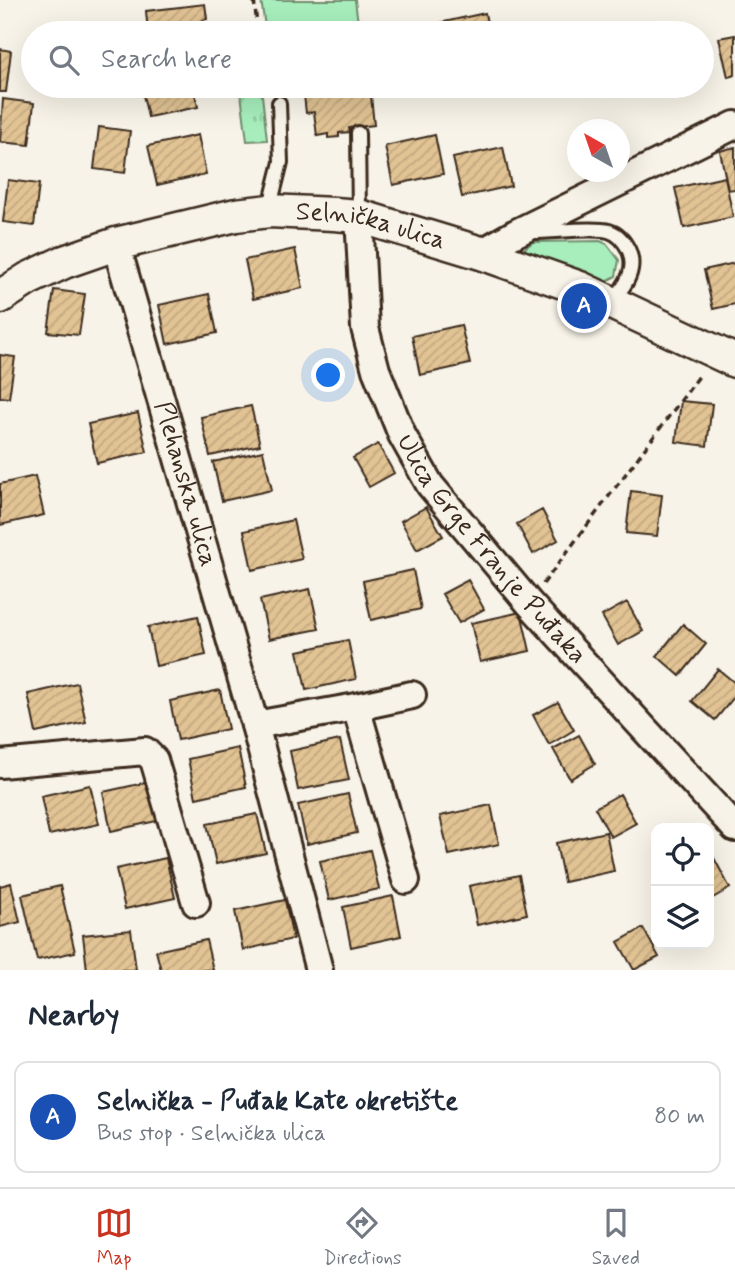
<!DOCTYPE html>
<html lang="en">
<head>
<meta charset="utf-8">
<style>
  :root { --surface:#fff; --page:#f2f2f3; --text:#1f2937; --muted:#747a83; --line:#e0e1e3; --accent:#c8321e }
  body { margin:0; font-family:Mynerve,sans-serif; background:var(--page); color:var(--text) }
  .controls { position:absolute; right:21px; bottom:21px; display:grid; overflow:hidden; border-radius:14px; box-shadow:0 7px 28px #0002 }
  .controls button { width:63px; height:63px; display:grid; place-items:center; padding:0; border:0; border-bottom:2px solid var(--line); background:var(--surface); color:var(--text); font:35px sans-serif }
  .compass { position:absolute; left:567px; top:119px; width:63px; height:63px; border-radius:50%; background:var(--surface); box-shadow:0 7px 28px #0002; rotate:320deg }
  .you { position:absolute; left:329px; top:376px; width:24px; height:24px; margin:-18px; border:5px solid #fff; border-radius:50%; background:#1a73e8; box-shadow:0 0 0 10px #1a73e833 }
  .badge { display:grid; place-items:center; width:46px; height:46px; border-radius:50%; background:var(--accent); color:#fff; font-size:23px; font-weight:700 }
  .pin { position:absolute; translate:-50% -50%; border:4px solid #fff; box-shadow:0 2px 7px #0006 }
  .list { margin:0; padding:0; list-style:none }
  h2 { display:flex; justify-content:space-between; align-items:center; height:91px; margin:0; padding:0 28px; font-size:30px }
  h2 small { font-size:23px; font-weight:400; color:var(--muted) }
  .list li { display:grid; grid-template-columns:46px 1fr auto; gap:21px; align-items:center; box-sizing:border-box; height:112px; margin:0 14px 14px; padding:0 14px; border:2px solid var(--line); border-radius:14px }
  .list b { display:block; font-size:26px; white-space:nowrap }
  .list p { margin:0; font-size:23px; white-space:nowrap; color:var(--muted) }
  .list em { font-size:23px; font-style:normal; color:var(--muted) }
  .icon { flex:none; width:38px; height:38px; fill:none; stroke:currentColor; stroke-width:2; stroke-linecap:round; stroke-linejoin:round }
  .map { position:relative; flex:none; width:735px; height:970px; overflow:hidden }
  .search { position:absolute; background:var(--surface); box-shadow:0 7px 28px #0002; left:21px; right:21px; top:21px; height:77px; display:flex; align-items:center; gap:18px; box-sizing:border-box; padding:0 24px; border-radius:38px; color:var(--muted); font-size:26px }
  .sheet { height:217px; background:var(--surface) }
  nav { display:flex; justify-content:space-around; align-items:center; box-sizing:border-box; height:98px; border-top:2px solid var(--line); background:var(--surface); font-size:19px; color:var(--muted) }
  nav a { display:grid; justify-items:center; gap:4px }
  nav .on { color:var(--accent) }
  .map>svg:first-child { display:block }
  .grass { fill:#a7eebc; stroke:#718c6d; stroke-width:2 }
  .park { fill:url(#park-tufts); stroke:#718c6d; stroke-width:2 }
  .building { fill:url(#building-hatch); stroke:#3b2a1e; stroke-width:2 }
  .lines { fill:none; stroke-linecap:round; stroke-linejoin:round }
  .service-casing { stroke:#3b2a1e; stroke-width:18 }
  .minor-casing { stroke:#3b2a1e; stroke-width:32 }
  .tertiary-casing { stroke:#3b2a1e; stroke-width:37 }
  .path { stroke:#3b2a1e; stroke-width:3.5; stroke-dasharray:7 5; stroke-linecap:butt }
  .service { stroke:#f7f3e8; stroke-width:12 }
  .minor { stroke:#f7f3e8; stroke-width:26 }
  .tertiary { stroke:#f7f3e8; stroke-width:32 }
  .labels { text-anchor:middle; dominant-baseline:central; stroke-width:6; stroke-linejoin:round; paint-order:stroke }
  .street-label { font-size:26px; fill:#3b2a1e; stroke:#f7f3e8 }
</style>
</head>
<body>
<div class="map">
<svg width="735" height="970" viewBox="0 0 735 970">
  <defs>
    <pattern id="park-tufts" width="24" height="20" patternUnits="userSpaceOnUse" patternTransform="scale(1.75)"><rect width="24" height="20" fill="#a7eebc"/><path d="M3 7l-1-3M5 7V3M7 7l1-3M15 17l-1-3M17 17v-4M19 17l1-3" fill="none" stroke="#91cca1"/></pattern>
    <pattern id="building-hatch" width="6" height="6" patternUnits="userSpaceOnUse" patternTransform="scale(1.75)"><rect width="6" height="6" fill="#e1c394"/><path d="M-1 1l2-2M0 6l6-6M5 7l2-2" fill="none" stroke="#c2a87f"/></pattern>
  </defs>
  <rect width="100%" height="100%" fill="#f7f3e8"/>
  <filter id="ink" filterUnits="userSpaceOnUse"><feTurbulence type="fractalNoise" baseFrequency=".0143" numOctaves="2"/><feDisplacementMap in="SourceGraphic" scale="14" xChannelSelector="R" yChannelSelector="G"/><feConvolveMatrix kernelMatrix="1 2 1 2 8 2 1 2 1" color-interpolation-filters="sRGB"/></filter>
  <g filter="url(#ink)">
    <!-- grass -->
    <path class="grass" d="M 261,0 L 355,0 L 358,23 L 291,33 L 266,33 Z
      M 600,241 L 607,244 L 619,260 L 616,276 L 601,284 L 524,253 L 525,248 L 533,242 Z"/>
    <!-- park -->
    <path class="park" d="M 240,86 L 261,86 L 267,140 L 247,141 Z"/>
    <!-- building -->
    <path class="building" d="M 205,4 L 207,19 L 203,20 L 204,33 L 148,33 L 146,11 Z
      M 485,13 L 489,33 L 437,33 L 435,24 Z
      M 735,35 L 735,75 L 728,77 L 719,38 Z
      M 0,49 L 11,51 L 6,92 L 0,92 Z
      M 141,86 L 193,86 L 198,107 L 148,117 Z
      M 303,86 L 370,86 L 374,125 L 349,128 L 350,132 L 339,133 L 339,137 L 328,138 L 328,134 L 317,136 L 314,112 L 306,113 Z
      M 654,86 L 690,86 L 655,94 Z
      M 3,99 L 34,103 L 29,145 L 0,142 Z
      M 99,127 L 130,131 L 125,173 L 94,169 Z
      M 198,135 L 206,174 L 157,185 L 148,146 Z
      M 435,135 L 443,174 L 393,185 L 385,146 Z
      M 503,147 L 511,186 L 462,197 L 453,158 Z
      M 735,147 L 735,189 L 728,190 L 720,151 Z
      M 725,177 L 733,217 L 684,228 L 675,188 Z
      M 8,180 L 39,184 L 34,226 L 3,222 Z
      M 295,249 L 303,288 L 253,299 L 245,260 Z
      M 735,263 L 735,304 L 713,309 L 704,270 Z
      M 54,290 L 85,294 L 79,335 L 48,332 Z
      M 209,294 L 217,333 L 167,344 L 159,305 Z
      M 461,325 L 470,364 L 420,375 L 412,336 Z
      M 0,355 L 15,357 L 9,398 L 0,397 Z
      M 681,401 L 712,404 L 707,446 L 676,442 Z
      M 251,406 L 260,445 L 210,456 L 201,417 Z
      M 138,413 L 147,452 L 97,463 L 88,424 Z
      M 378,444 L 394,473 L 369,487 L 353,458 Z
      M 263,451 L 272,490 L 222,501 L 213,462 Z
      M 35,476 L 44,515 L 0,525 L 0,484 Z
      M 631,491 L 662,495 L 657,536 L 626,533 Z
      M 426,507 L 443,536 L 417,550 L 401,521 Z
      M 542,510 L 558,540 L 533,554 L 517,524 Z
      M 293,520 L 302,559 L 252,570 L 244,531 Z
      M 413,570 L 421,609 L 371,620 L 363,581 Z
      M 468,580 L 484,609 L 459,623 L 442,594 Z
      M 310,589 L 319,629 L 269,639 L 260,600 Z
      M 627,602 L 643,631 L 618,645 L 602,616 Z
      M 521,612 L 530,651 L 480,662 L 471,623 Z
      M 198,616 L 206,655 L 156,666 L 148,627 Z
      M 683,624 L 706,644 L 680,676 L 657,656 Z
      M 348,640 L 356,679 L 306,690 L 298,651 Z
      M 718,669 L 735,683 L 735,696 L 715,720 L 692,701 Z
      M 77,683 L 86,722 L 36,733 L 28,694 Z
      M 220,690 L 228,729 L 178,740 L 170,701 Z
      M 558,702 L 574,730 L 549,745 L 533,715 Z
      M 579,735 L 595,764 L 570,779 L 553,749 Z
      M 340,740 L 349,780 L 298,790 L 290,751 Z
      M 238,748 L 246,787 L 196,798 L 188,759 Z
      M 153,781 L 161,820 L 111,831 L 103,792 Z
      M 90,785 L 99,824 L 49,835 L 41,796 Z
      M 348,794 L 357,833 L 307,844 L 298,805 Z
      M 620,794 L 636,823 L 611,837 L 595,808 Z
      M 491,805 L 499,844 L 449,855 L 440,816 Z
      M 257,814 L 266,853 L 216,864 L 207,824 Z
      M 606,832 L 614,871 L 564,882 L 556,843 Z
      M 370,850 L 379,889 L 329,900 L 320,861 Z
      M 166,858 L 175,898 L 125,909 L 116,869 Z
      M 714,858 L 730,888 L 709,900 L 709,861 Z
      M 519,875 L 527,914 L 477,925 L 469,886 Z
      M 11,883 L 20,922 L 0,927 L 0,886 Z
      M 60,886 L 75,952 L 37,960 L 22,895 Z
      M 393,896 L 401,936 L 351,947 L 343,907 Z
      M 285,900 L 293,939 L 243,950 L 235,911 Z
      M 643,928 L 659,957 L 634,970 L 618,942 Z
      M 131,930 L 136,970 L 87,970 L 83,935 Z
      M 206,940 L 213,970 L 161,970 L 156,951 Z"/>
    <g class="lines">
      <!-- service casing -->
      <g class="service-casing">
        <path id="service" d="M 358,133 L 359,216
          M 269,210 L 281,162 L 279,103
          M 532,232 C 555,232 580,228 603,230 C 621,231 634,252 631,269 C 629,282 619,292 612,302"/>
      </g>
      <!-- minor casing -->
      <g class="minor-casing">
        <g id="minor">
          <path id="s1" d="M 359,216 L 365,328 L 376,370 L 402,435 L 430,485 L 529,603 L 735,828"/>
          <path id="s2" d="M 116,244 L 255,725 L 319,970"/>
          <path d="M 481,253 L 516,233 L 735,125"/>
          <path d="M 356,707 L 406,880"/>
          <path d="M 255,725 L 356,707 L 412,695"/>
          <path d="M 0,764 L 145,751 L 154,760 L 196,903"/>
        </g>
      </g>
      <!-- tertiary casing -->
      <g class="tertiary-casing">
        <g id="tertiary">
          <path id="s3" d="M 0,297 L 28,279 L 64,262 L 116,244 L 236,215 L 269,211 L 334,214 L 359,216 L 481,253 L 580,288 L 735,361"/>
        </g>
      </g>
      <!-- path -->
      <path class="path" d="M 254,0 L 258,33
        M 543,584 L 700,375"/>
      <!-- service -->
      <use href="#service" class="service"/>
      <!-- minor -->
      <use href="#minor" class="minor"/>
      <!-- tertiary -->
      <use href="#tertiary" class="tertiary"/>
    </g>
  </g>
  <g class="labels">
    <!-- street labels -->
    <g class="street-label">
      <text stroke="none"><textPath href="#s3" startOffset="388">Selnička ulica</textPath></text>
      <text stroke="none"><textPath href="#s2" startOffset="250">Plehanska ulica</textPath></text>
      <text stroke="none"><textPath href="#s1" startOffset="371">Ulica Grge Franje Puđaka</textPath></text>
    </g>
  </g>
</svg>
<div class="controls">
<button><svg class="icon" aria-label="locate" viewBox="0 0 24 24"><circle cx="12" cy="12" r="6"/><path d="M12 2v4M12 18v4M2 12h4M18 12h4"/></svg></button>
<button><svg class="icon" aria-label="layers" viewBox="0 0 24 24"><path d="M12 4l9 5-9 5-9-5zM3 14l9 5 9-5"/></svg></button>
</div>
<svg class="compass" viewBox="-18 -18 36 36"><path d="M0-13l5 13h-10z" fill="#e53935"/><path d="M0 13l5-13h-10z" fill="#747a83"/></svg>
<div class="you"></div>
<div class="pin badge" style="left:584px;top:306px;background:#1a4fb4">A</div>
<div class="search"><svg class="icon" aria-label="search" viewBox="0 0 24 24"><circle cx="10" cy="10" r="6"/><path d="M15 15l6 6"/></svg>Search here</div>
</div>
<section class="sheet">
<h2>Nearby<small></small></h2>
<ul class="list">
<li><span class="badge" style="background:#1a4fb4">A</span><div><b>Selnička - Puđak Kate okretište</b><p>Bus stop · Selnička ulica</p></div><em>80 m</em></li>
</ul>
</section>
<nav>
<a class="on"><svg class="icon" aria-label="map" viewBox="0 0 24 24"><path d="M3 6l6-2 6 2 6-2v14l-6 2-6-2-6 2zM9 4v14M15 6v14"/></svg>Map</a>
<a><svg class="icon" aria-label="directions" viewBox="0 0 24 24"><path d="M12 3l9 9-9 9-9-9zM9 14v-3h6M13 9l2 2-2 2"/></svg>Directions</a>
<a><svg class="icon" aria-label="saved" viewBox="0 0 24 24"><path d="M7 4h10v16l-5-4-5 4z"/></svg>Saved</a>
</nav>
</body>
</html>
